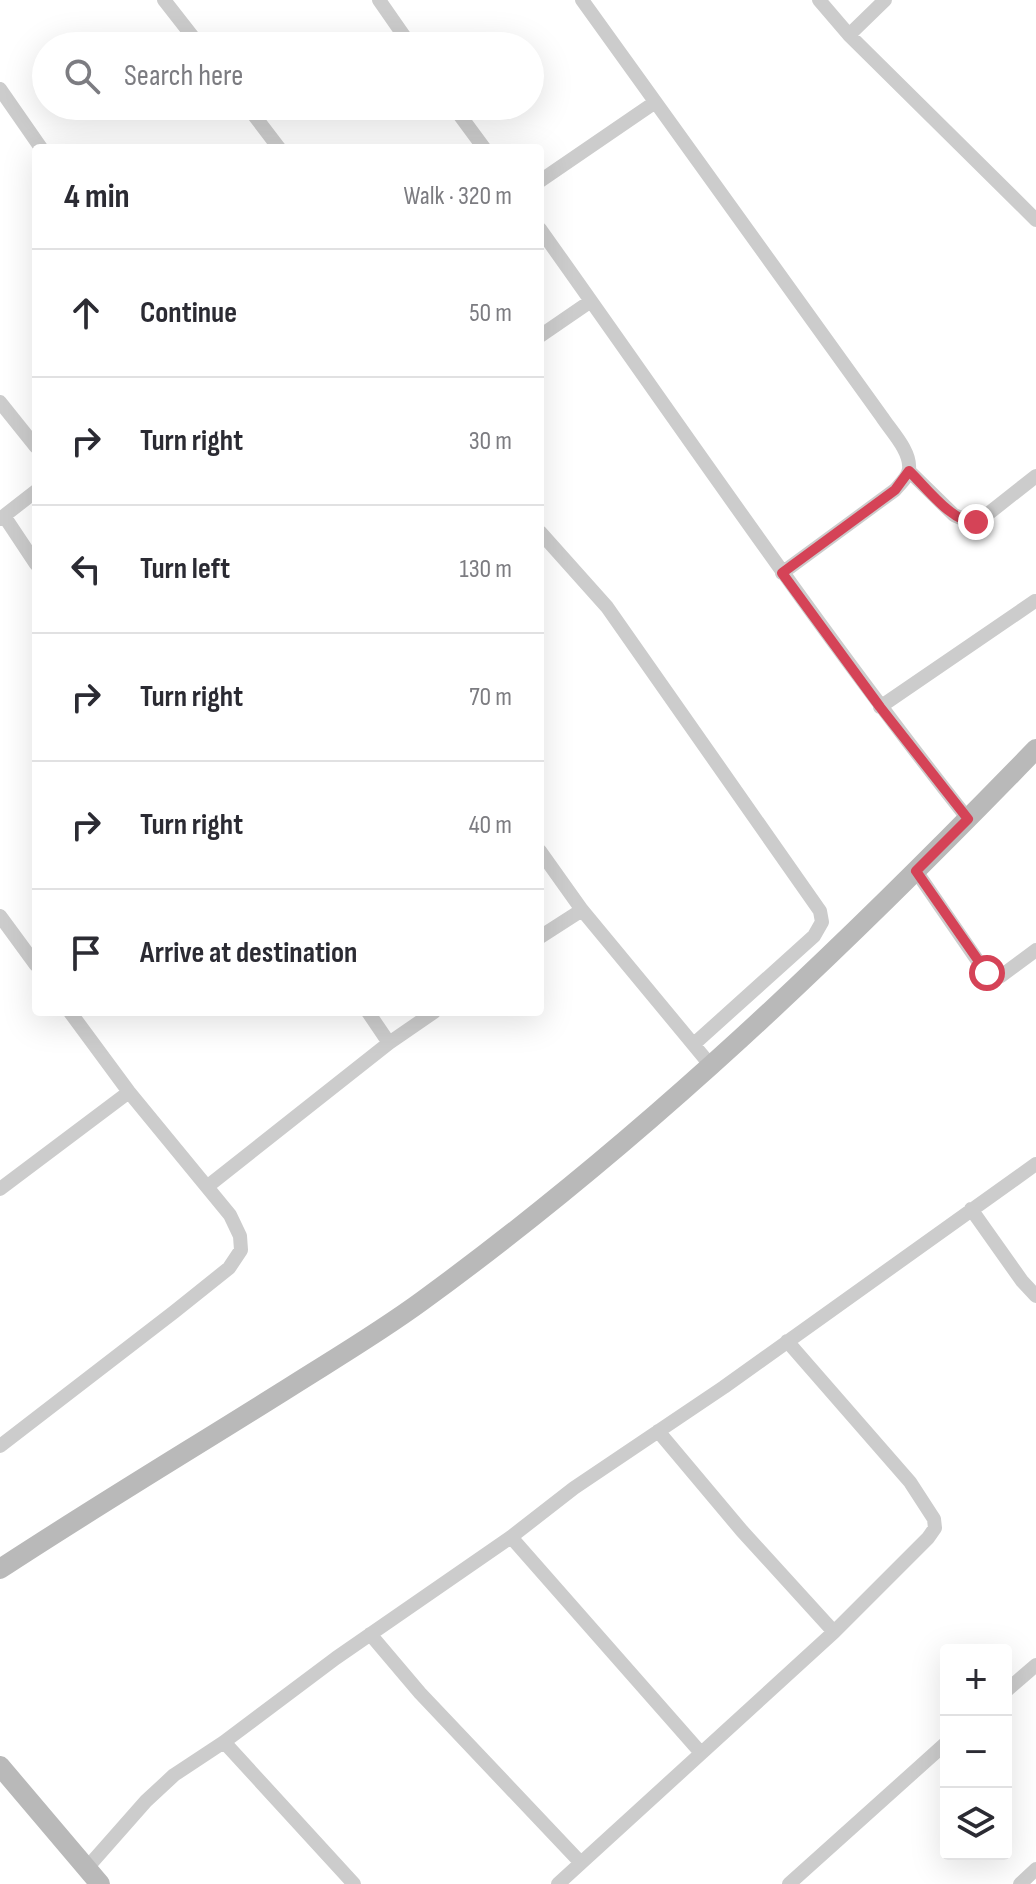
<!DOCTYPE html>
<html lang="en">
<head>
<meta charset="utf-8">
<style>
  :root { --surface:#fff; --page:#f2f2f3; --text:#2b2b33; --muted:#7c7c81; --line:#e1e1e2 }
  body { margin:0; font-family:"Sofia Sans Condensed",sans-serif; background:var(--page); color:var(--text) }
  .controls { position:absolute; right:24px; bottom:24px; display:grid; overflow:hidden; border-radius:8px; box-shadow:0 8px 32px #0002 }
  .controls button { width:72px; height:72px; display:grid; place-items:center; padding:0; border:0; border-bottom:2px solid var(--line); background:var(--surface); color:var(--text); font:40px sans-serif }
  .stop { position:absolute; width:24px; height:24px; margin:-18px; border:6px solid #d54357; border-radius:50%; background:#fff }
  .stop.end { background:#d54357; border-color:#fff; box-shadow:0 2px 8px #0008 }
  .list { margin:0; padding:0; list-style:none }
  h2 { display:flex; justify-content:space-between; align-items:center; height:104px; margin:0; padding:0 32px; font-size:34px }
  h2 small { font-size:26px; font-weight:400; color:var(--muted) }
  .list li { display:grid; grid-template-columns:52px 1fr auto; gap:24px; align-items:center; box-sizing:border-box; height:128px; padding:0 32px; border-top:2px solid var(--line) }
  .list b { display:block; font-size:30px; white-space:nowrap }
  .list em { font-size:26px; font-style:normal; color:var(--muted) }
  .icon { flex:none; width:44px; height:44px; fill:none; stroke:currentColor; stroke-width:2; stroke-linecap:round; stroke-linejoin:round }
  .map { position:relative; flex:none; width:1036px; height:1884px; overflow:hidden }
  .search { position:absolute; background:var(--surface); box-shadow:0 8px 32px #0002; left:32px; top:32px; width:512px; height:88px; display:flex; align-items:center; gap:20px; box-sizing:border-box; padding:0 28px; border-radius:44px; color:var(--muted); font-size:30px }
  .panel { position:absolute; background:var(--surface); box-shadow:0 8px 32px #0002; left:32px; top:144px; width:512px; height:872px; border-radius:8px }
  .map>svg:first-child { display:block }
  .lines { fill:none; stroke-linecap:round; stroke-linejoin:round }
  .street { stroke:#ccc; stroke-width:14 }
  .secondary { stroke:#b9b9b9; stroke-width:20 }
  .route { stroke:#d54357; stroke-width:10 }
</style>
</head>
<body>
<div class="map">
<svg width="1036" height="1884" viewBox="0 0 1036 1884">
  <rect width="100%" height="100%" fill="#fff"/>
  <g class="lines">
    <!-- street -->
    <path class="street" d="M 164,0 L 200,46
      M 379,0 L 411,46
      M 582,0 L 882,417 C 891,431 911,451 909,469 C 908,477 900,484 895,490 L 782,573
      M 819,0 L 849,35 L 1036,220
      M 849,35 L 885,0
      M 0,89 L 41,148
      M 247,106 L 279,148
      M 453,106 L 484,148
      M 540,181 L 654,103
      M 540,229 C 681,427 817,628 968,819
      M 540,336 L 591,301
      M 0,402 L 36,447
      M 909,471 L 954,515 L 970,522 L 984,517 L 1036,476
      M 4,516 L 36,564
      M 0,519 L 36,491
      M 540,532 L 607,607 L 820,911 L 822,922 L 814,936 L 694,1044
      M 880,707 L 1035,601
      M 540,851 L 582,910 L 712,1067
      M 916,871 L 982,967 L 992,977 L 1001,976 L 1036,950
      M 0,916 L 36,965
      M 540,937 L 582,910
      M 368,1012 L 389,1043
      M 208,1186 L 389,1043 L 434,1012
      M 0,1189 L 129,1092
      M 971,1209 L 1022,1281 L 1036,1296
      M 658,1431 L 742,1531 L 834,1632
      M 0,1446 L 174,1312 L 229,1268 L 241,1250 L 240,1236 L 230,1215 L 129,1092 L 70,1012
      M 511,1537 L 701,1753
      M 370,1634 L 420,1693 L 581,1863
      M 1006,1691 L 1036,1665
      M 224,1742 L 354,1884
      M 86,1869 L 146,1801 L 174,1775 L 224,1742 L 336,1658 L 511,1537 L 574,1488 L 724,1387 L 1036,1164
      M 558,1884 L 834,1632 L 928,1538 L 935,1528 L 934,1519 L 910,1482 L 787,1341
      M 789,1884 L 946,1743
      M 1020,1884 L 1036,1869"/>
    <!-- secondary -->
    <path class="secondary" d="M 0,1569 C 93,1508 188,1451 282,1392 C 329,1362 377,1334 422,1301 C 646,1138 844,947 1036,749
      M 0,1766 L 100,1884"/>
  </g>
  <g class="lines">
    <!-- route -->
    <path class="route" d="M 976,522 C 953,524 925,486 909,471 L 895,490 L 782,573 L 880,707 L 968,819 L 916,871 L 987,973"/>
  </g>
</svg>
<div class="controls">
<button>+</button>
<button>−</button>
<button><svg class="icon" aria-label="layers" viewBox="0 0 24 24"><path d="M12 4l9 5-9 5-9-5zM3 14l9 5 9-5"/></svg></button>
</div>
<div class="stop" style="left:987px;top:973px"></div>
<div class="stop end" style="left:976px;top:522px"></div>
<div class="search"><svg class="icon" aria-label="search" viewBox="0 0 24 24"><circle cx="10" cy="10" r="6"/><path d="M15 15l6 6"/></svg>Search here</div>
<section class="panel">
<h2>4 min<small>Walk · 320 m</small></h2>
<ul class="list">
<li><svg class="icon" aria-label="ahead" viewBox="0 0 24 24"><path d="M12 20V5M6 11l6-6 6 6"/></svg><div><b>Continue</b></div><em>50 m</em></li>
<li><svg class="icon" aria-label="right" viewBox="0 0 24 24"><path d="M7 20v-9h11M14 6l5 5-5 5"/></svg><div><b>Turn right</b></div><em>30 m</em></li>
<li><svg class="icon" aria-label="left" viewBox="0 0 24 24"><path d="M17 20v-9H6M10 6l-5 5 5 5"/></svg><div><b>Turn left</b></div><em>130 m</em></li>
<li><svg class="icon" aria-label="right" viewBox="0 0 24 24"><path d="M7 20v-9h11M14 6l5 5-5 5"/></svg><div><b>Turn right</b></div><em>70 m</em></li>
<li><svg class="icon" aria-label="right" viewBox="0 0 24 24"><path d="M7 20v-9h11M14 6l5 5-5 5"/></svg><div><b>Turn right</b></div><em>40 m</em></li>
<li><svg class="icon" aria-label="arrive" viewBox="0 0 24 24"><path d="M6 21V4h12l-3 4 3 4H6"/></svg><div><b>Arrive at destination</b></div></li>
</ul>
</section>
</div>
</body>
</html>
